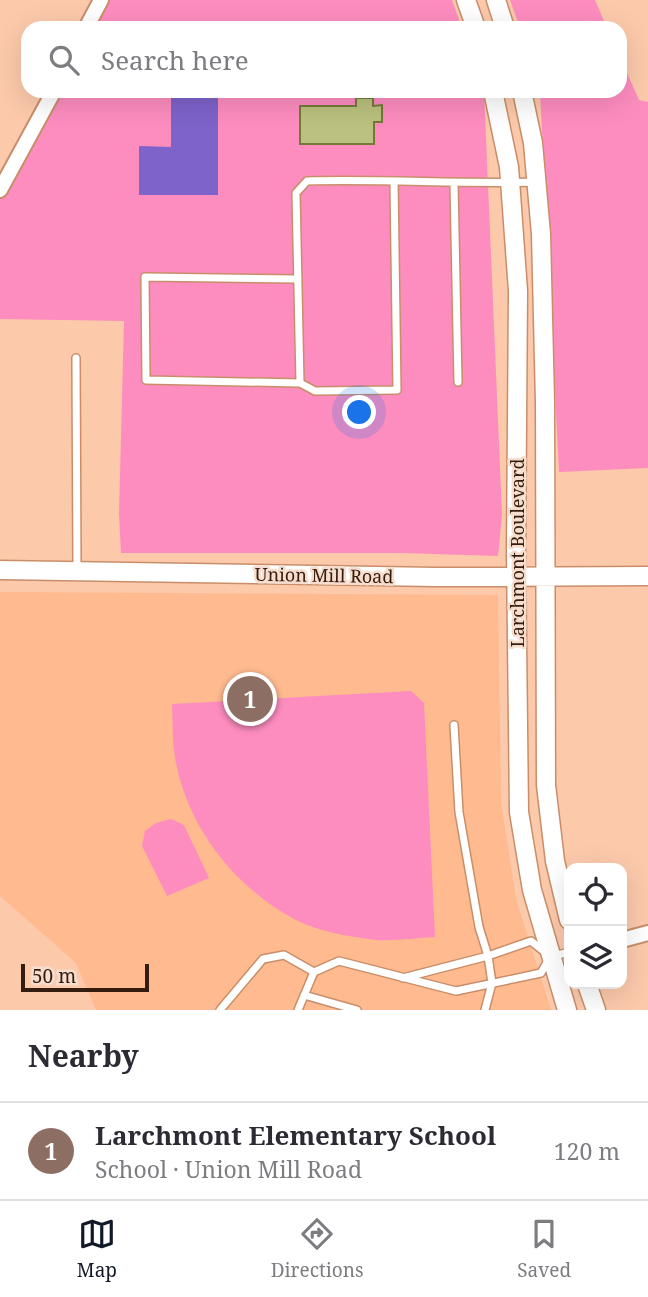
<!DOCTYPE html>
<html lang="en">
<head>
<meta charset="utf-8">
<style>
  :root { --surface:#fff; --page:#f7f7f7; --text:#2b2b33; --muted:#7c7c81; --line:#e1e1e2; --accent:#111827 }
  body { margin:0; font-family:"Noto Serif",serif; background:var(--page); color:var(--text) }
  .controls { position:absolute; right:21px; bottom:21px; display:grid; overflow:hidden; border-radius:14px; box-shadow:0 7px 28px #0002 }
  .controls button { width:63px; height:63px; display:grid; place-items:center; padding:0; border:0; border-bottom:2px solid var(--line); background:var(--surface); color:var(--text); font:35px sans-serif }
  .scale { position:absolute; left:21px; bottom:18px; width:128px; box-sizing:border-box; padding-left:7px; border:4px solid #341d0e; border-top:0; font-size:19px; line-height:24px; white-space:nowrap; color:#341d0e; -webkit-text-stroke:5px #f6ddcd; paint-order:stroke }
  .you { position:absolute; left:360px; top:413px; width:24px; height:24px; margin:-18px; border:5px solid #fff; border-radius:50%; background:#1a73e8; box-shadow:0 0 0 10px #1a73e833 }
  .badge { display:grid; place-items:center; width:46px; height:46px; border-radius:50%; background:var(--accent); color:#fff; font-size:23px; font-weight:700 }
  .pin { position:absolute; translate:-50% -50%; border:4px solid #fff; box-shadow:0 2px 7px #0006 }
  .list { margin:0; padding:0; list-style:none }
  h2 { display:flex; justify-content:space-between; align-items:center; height:91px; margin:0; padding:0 28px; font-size:30px }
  h2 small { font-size:23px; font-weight:400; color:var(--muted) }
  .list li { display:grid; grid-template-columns:46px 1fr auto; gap:21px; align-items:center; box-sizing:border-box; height:98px; padding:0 28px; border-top:2px solid var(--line) }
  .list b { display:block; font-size:26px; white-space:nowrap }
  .list p { margin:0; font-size:23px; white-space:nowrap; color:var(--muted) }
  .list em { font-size:23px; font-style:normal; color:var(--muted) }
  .icon { flex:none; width:38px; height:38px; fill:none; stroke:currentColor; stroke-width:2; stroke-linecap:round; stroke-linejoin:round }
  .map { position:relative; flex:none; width:648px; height:1010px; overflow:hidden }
  .search { position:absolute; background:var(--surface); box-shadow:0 7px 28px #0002; left:21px; right:21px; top:21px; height:77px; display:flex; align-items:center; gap:18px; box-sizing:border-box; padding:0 24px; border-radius:21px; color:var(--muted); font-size:26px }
  .sheet { height:189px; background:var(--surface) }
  nav { display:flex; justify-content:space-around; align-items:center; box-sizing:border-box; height:98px; border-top:2px solid var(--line); background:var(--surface); font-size:19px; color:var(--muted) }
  nav a { display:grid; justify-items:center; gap:4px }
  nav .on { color:var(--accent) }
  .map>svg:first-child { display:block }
  .built { fill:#ffba8f }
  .green { fill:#fd8dbf }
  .water { fill:#7e63ca }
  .building { fill:#bbc17e; stroke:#747938; stroke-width:2 }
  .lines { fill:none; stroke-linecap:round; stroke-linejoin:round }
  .service-casing { stroke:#c98e69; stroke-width:10 }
  .minor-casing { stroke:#c98e69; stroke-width:18 }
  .tertiary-casing { stroke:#c98e69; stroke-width:21 }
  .service { stroke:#fff; stroke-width:7 }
  .minor { stroke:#fff; stroke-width:14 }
  .tertiary { stroke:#fff; stroke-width:18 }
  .labels { text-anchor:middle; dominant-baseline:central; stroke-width:5; stroke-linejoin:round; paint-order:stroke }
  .street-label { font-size:18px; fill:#341d0e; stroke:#f6ddcd }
</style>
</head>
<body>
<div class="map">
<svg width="648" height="1010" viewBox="0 0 648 1010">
  <rect width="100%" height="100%" fill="#fcc9ab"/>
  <!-- built -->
  <path class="built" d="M 0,592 L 498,595 L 501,802 L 516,899 L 551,1010 L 96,1010 L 76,963 L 0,896 Z"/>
  <!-- green -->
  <path class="green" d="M 108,0 L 452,0 L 462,28 L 93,28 Z
    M 510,0 L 595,0 L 607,28 L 520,28 Z
    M 620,57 L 639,100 L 648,102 L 648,468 L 559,472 L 540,91 L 620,91 Z
    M 58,91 L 484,91 L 502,514 L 498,556 L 401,553 L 121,553 L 119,514 L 124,321 L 0,319 L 0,198 Z
    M 411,691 L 424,703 L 435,937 C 416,938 396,941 377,940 C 351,937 318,932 294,919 C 235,887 189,829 176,763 C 172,744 173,723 172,704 Z
    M 171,819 L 184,825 L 209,878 L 167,896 L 142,846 L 145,831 L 156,823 Z"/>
  <!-- water -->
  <path class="water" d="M 171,91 L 218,91 L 218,195 L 139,195 L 139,146 L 171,147 Z"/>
  <!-- building -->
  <path class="building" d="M 356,98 L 373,98 L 373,106 L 382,105 L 382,122 L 374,122 L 374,144 L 300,144 L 300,106 L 356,106 Z"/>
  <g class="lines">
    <!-- service casing -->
    <g class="service-casing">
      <path id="service" d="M 454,183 L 458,382
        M 298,279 L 145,277 L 146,380 L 300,383 L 315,391 L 397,390 L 394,181
        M 76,358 L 77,570
        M 300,383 L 296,193 L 307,181 C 384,179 460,184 537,182
        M 454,725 L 459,812 L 479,927 L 488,956 L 492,983 L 485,1010
        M 403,978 L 488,956 L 531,941 L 546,953
        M 304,995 L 357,1010
        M 220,1010 L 263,959 L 284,955 L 314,972
        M 298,1010 L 314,972 L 339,961 L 456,991 L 541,973 L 550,957 L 569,952"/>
    </g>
    <!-- minor casing -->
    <g class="minor-casing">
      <path id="minor" d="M 86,28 L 101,0
        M 0,190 L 54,91
        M 622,940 L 648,933"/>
    </g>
    <!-- tertiary casing -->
    <g class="tertiary-casing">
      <path id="tertiary" d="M 466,0 L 476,28
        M 496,0 L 505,28
        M 493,91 L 509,167 L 518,291 L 516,553 L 519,812 L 532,890 L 567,1010
        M 522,91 L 533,143 L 541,234 L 545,402 L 546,785 L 555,861 L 569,920
        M 0,570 L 436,577 L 648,576
        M 587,984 L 596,1010"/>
    </g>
    <!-- service -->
    <use href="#service" class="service"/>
    <!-- minor -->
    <use href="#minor" class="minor"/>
    <!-- tertiary -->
    <use href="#tertiary" class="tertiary"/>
  </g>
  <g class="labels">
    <!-- street labels -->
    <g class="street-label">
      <text transform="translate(517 553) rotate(-90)">Larchmont Boulevard</text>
      <text transform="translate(324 575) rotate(1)">Union Mill Road</text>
    </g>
  </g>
</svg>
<div class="controls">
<button><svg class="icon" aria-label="locate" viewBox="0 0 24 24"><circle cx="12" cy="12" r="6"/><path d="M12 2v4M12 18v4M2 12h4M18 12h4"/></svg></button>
<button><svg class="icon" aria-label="layers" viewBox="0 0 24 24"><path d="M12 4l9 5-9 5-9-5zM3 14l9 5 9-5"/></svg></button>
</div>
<div class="scale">50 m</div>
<div class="you"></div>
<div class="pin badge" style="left:250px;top:699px;background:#8d6e63">1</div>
<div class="search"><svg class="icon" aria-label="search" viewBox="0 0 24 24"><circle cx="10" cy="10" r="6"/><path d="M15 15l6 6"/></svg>Search here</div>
</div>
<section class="sheet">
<h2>Nearby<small></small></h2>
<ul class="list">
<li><span class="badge" style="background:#8d6e63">1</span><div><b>Larchmont Elementary School</b><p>School · Union Mill Road</p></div><em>120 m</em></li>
</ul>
</section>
<nav>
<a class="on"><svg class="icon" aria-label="map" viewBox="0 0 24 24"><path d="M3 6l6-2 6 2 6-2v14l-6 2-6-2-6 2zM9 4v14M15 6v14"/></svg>Map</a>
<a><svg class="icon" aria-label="directions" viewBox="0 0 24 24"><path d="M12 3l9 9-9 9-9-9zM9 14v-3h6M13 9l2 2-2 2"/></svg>Directions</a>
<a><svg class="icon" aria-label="saved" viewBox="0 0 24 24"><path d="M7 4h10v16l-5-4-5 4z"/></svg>Saved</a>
</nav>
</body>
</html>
